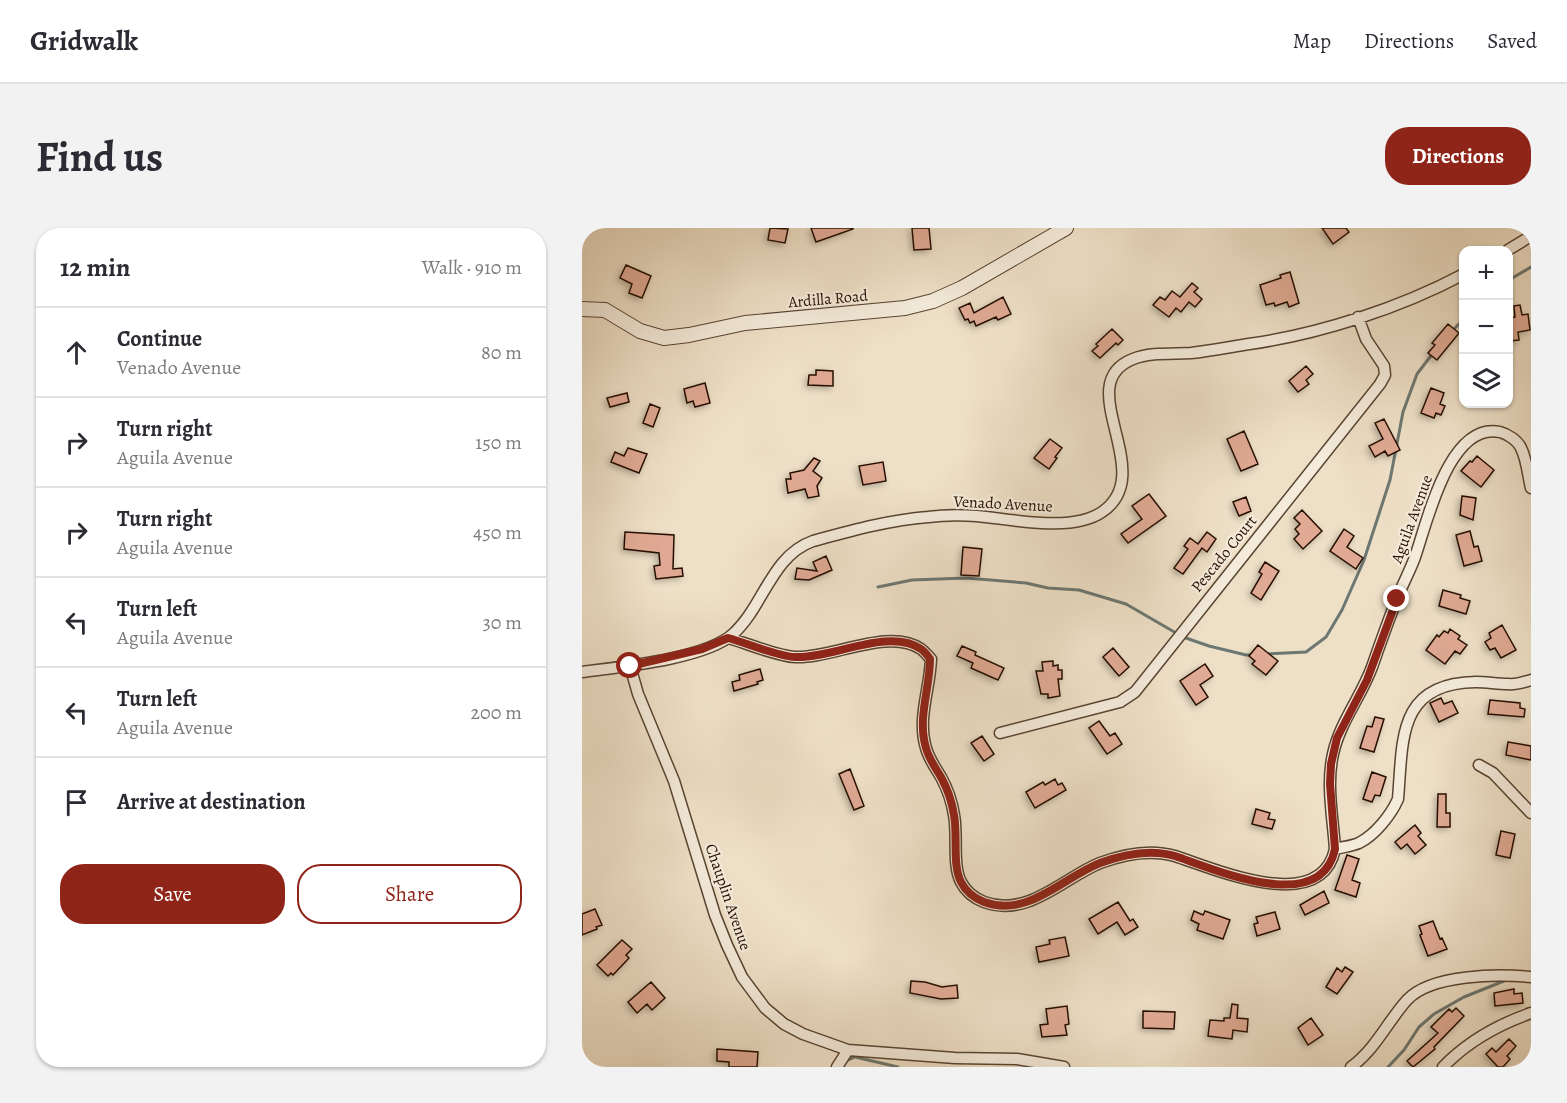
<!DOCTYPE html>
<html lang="en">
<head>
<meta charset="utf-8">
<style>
  :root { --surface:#fff; --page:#f2f2f3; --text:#2b2b33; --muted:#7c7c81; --line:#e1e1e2; --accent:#8f2418 }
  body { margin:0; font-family:Alegreya,serif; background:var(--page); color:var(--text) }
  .controls { position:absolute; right:18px; top:18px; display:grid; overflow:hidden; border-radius:12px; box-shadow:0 2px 4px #0004 }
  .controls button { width:54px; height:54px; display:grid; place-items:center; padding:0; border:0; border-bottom:2px solid var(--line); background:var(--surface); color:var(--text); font:30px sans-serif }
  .stop { position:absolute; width:18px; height:18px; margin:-14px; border:4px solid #8f2418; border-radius:50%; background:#fff }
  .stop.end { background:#8f2418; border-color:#fff; box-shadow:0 2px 6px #0008 }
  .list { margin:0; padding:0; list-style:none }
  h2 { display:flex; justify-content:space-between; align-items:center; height:78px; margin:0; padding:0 24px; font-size:26px }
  h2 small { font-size:20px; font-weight:400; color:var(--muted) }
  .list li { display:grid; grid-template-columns:39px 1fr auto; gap:18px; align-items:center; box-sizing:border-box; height:90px; padding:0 24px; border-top:2px solid var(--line) }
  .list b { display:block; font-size:22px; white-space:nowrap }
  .list p { margin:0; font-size:20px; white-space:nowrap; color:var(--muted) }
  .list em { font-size:20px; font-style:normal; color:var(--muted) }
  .actions { display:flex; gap:12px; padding:18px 24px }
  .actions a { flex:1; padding:14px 0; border:2px solid var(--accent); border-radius:24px; text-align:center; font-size:21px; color:var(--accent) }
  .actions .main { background:var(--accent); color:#fff }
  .icon { flex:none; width:33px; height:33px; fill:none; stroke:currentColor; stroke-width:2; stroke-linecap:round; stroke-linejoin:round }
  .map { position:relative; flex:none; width:949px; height:839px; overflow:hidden; border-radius:24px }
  header { display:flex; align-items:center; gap:36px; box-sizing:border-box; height:84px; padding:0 30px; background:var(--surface); border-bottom:2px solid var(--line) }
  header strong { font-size:28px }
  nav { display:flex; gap:33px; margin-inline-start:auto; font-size:21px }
  .intro { display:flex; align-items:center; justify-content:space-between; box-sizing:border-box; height:144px; padding:0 36px }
  h1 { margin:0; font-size:42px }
  .button { padding:15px 27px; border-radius:24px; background:var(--accent); color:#fff; font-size:21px; font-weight:700 }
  main { display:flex; gap:36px; padding:0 36px }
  aside { flex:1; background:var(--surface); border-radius:24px; box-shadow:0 2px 4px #0004 }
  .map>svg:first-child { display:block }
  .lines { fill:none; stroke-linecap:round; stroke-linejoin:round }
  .stream { stroke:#6d7771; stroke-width:3 }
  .building { fill:#dfa993; stroke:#271000; stroke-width:1.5; filter:url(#shadow) }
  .minor-casing { stroke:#594432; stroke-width:13 }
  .tertiary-casing { stroke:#594432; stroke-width:16 }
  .minor { stroke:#f4ebdb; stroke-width:10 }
  .tertiary { stroke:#f4ebdb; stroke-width:14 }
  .route { stroke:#8f2418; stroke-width:8 }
  .labels { text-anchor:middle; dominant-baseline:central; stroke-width:4.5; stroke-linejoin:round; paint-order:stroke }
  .street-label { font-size:16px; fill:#271000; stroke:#f4ebdb }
</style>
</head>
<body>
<header>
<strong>Gridwalk</strong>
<nav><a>Map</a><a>Directions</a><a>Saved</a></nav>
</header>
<div class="intro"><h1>Find us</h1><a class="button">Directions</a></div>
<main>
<aside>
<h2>12 min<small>Walk · 910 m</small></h2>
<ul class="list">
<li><svg class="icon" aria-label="ahead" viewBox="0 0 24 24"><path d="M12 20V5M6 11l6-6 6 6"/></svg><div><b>Continue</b><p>Venado Avenue</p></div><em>80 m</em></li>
<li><svg class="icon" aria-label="right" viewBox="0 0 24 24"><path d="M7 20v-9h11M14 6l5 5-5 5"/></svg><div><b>Turn right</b><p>Aguila Avenue</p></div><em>150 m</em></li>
<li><svg class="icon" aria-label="right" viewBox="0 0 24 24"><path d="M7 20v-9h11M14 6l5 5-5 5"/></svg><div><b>Turn right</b><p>Aguila Avenue</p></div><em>450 m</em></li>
<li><svg class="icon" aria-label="left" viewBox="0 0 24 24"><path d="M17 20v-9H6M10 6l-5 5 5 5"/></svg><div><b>Turn left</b><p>Aguila Avenue</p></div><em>30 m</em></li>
<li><svg class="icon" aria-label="left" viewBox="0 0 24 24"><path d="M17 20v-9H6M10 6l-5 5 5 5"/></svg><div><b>Turn left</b><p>Aguila Avenue</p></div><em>200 m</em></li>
<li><svg class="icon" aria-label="arrive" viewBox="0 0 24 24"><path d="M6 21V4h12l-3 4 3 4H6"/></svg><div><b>Arrive at destination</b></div></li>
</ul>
<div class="actions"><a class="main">Save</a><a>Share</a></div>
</aside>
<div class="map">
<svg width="949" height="839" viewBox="0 0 949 839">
  <defs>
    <filter id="shadow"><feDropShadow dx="-2.5" dy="2.5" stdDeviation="3" flood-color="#0004"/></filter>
  </defs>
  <rect width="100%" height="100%" fill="#eee0c7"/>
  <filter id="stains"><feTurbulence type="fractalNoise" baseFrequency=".00333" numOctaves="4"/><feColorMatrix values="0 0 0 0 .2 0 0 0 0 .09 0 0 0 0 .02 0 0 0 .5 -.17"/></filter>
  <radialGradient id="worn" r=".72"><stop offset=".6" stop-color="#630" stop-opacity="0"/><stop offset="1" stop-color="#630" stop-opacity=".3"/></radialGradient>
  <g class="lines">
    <!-- stream -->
    <path class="stream" d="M 927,52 L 949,39
      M 871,102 L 882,91
      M 296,359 L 330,352 L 384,350 L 444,355 L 466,360 L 497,362 L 544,376 L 601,409 L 627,418 L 664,427 L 672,427
      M 684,426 L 724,424 L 744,409 L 760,382 L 782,332 L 808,252 L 821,184 L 835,146 L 851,125
      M 264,833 L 273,829 L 316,839
      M 806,839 L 822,822 L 837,799 L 852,786 L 882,769 L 922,753"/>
  </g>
  <!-- building -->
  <path class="building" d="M 188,0 L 206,1 L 203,15 L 186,12 Z
    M 229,0 L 271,0 L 271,1 L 234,14 Z
    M 330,0 L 347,0 L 349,21 L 332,22 Z
    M 740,0 L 764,0 L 767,4 L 751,16 Z
    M 44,37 L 69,48 L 60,70 L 47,65 L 50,56 L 38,50 Z
    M 708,44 L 717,75 L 707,79 L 705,74 L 693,78 L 692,75 L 684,77 L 678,57 L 699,50 L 698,47 Z
    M 610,55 L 616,60 L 612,64 L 620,71 L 613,79 L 607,74 L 599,84 L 594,80 L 587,89 L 571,77 L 578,69 L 583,72 L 590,63 L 598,69 Z
    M 421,69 L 429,86 L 416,92 L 414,89 L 394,98 L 392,93 L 388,95 L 386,91 L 383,92 L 377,80 L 388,75 L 392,85 Z
    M 938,77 L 940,87 L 946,86 L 948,102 L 936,104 L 937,112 L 927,113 L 927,90 L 933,89 L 932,78 Z
    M 866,96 L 877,105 L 855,132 L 846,125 L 853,117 L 850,115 Z
    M 530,101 L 541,112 L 536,117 L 534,115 L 518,130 L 510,123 L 516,118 L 514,116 Z
    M 724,138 L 731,146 L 724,152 L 727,156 L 716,164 L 707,153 Z
    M 234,142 L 251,143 L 251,158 L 226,157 L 227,147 L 234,147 Z
    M 123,155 L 128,175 L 113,179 L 111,173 L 105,175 L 102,161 Z
    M 849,160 L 862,165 L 858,176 L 863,178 L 859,187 L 854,185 L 852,190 L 839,185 Z
    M 45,165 L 47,174 L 28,179 L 25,170 Z
    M 68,176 L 78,180 L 71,199 L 61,195 Z
    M 802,191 L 818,222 L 806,228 L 803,223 L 793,229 L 787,218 L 801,211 L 793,195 Z
    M 662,203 L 676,236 L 659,243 L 645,211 Z
    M 468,211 L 480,220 L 473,229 L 475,230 L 467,241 L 452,230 Z
    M 46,220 L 65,226 L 57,245 L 29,234 L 33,224 L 42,228 Z
    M 895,228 L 912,242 L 899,259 L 879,243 L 888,233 L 890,234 Z
    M 232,230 L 238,233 L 231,243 L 240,250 L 235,258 L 237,268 L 226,270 L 223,261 L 206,265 L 204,251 L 209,251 L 208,245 L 222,242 Z
    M 301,234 L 304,253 L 281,257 L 277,238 Z
    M 567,266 L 584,288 L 546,315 L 539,306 L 560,291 L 550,278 Z
    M 880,268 L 894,270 L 891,292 L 878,287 Z
    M 664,269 L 669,283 L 657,288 L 651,274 Z
    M 720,282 L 740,303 L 721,321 L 712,311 L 717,306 L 713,301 L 718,296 L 712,290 Z
    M 762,301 L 772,308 L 765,319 L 781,330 L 774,341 L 748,323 Z
    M 888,303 L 892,319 L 896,318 L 900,333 L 882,338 L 874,307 Z
    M 43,304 L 92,307 L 91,341 L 100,340 L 101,348 L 74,351 L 72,338 L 78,337 L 77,325 L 42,321 Z
    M 625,304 L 634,311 L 625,324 L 620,320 L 601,346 L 592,340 L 606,321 L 602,318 L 608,310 L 616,316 Z
    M 381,319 L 400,321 L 397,348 L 379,347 Z
    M 244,328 L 250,342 L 227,352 L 213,351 L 215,340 L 235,343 L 231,334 Z
    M 683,334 L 697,343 L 679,372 L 669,365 L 680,346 L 677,344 Z
    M 861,362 L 879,367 L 878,370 L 888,373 L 884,386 L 857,378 Z
    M 920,397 L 934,422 L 919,430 L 913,420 L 908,422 L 903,414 L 909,410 L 907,405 Z
    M 868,401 L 878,408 L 876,411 L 885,417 L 878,426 L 873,423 L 863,436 L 844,422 L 855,407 L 857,409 L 862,403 L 866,405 Z
    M 676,417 L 696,433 L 684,447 L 670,436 L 673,433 L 667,428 Z
    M 380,418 L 394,424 L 393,427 L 422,440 L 416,452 L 389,440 L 391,435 L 375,428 Z
    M 531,420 L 547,439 L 537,448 L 521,429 Z
    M 471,433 L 471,438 L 476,437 L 476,442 L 480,442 L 480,451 L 476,451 L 478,468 L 466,470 L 466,466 L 459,466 L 454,443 L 461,443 L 460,434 Z
    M 623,436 L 631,448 L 618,457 L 626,469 L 614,477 L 598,453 Z
    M 178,441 L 181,452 L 175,454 L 176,456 L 152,463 L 150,454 L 158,452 L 157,447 Z
    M 859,470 L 862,476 L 870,473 L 876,485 L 857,494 L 848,475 Z
    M 908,472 L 938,475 L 938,480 L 943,481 L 942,489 L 906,486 Z
    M 793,489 L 802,491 L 792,524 L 778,520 L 785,498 L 790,499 Z
    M 517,493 L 528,508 L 533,505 L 540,516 L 525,526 L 507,500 Z
    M 400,508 L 412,526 L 402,533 L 389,515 Z
    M 926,514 L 949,518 L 949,532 L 924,527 Z
    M 268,541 L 282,578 L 272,582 L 257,546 Z
    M 790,544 L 804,549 L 798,568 L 793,567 L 790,574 L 781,571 Z
    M 473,551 L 476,557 L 480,555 L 484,562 L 453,580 L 444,564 L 461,554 L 463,557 Z
    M 856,566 L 864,566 L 864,585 L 868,585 L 868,599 L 855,599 Z
    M 674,581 L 688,585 L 686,591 L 693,592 L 690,601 L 670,596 Z
    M 833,597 L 839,605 L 836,608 L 844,617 L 833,626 L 825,616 L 819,621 L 813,614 Z
    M 919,603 L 933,606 L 928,630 L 914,627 Z
    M 765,627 L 777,631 L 770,652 L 778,655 L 774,669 L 753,662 Z
    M 742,663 L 747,675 L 723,687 L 718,677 Z
    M 536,674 L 548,693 L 551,691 L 556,699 L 543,707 L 535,694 L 516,706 L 507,691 Z
    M 13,681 L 20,697 L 14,699 L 15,701 L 0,707 L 0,686 Z
    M 612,683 L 621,687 L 623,683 L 648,692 L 641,711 L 615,702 L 617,696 L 609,692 Z
    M 693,684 L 698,701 L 675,708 L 672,696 L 676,695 L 674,689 Z
    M 851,693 L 858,711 L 860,710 L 865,721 L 846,728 L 838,707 L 840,706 L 837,698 Z
    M 483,709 L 487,728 L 457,734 L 454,719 L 468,716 L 467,712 Z
    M 40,712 L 50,721 L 44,727 L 47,730 L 31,747 L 29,745 L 26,748 L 15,737 Z
    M 763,739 L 771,744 L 755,766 L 744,759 L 755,740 L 760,744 Z
    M 329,753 L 343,754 L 360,759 L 375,757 L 376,770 L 359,771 L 328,765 Z
    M 69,754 L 83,770 L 70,782 L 65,776 L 55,785 L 46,774 Z
    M 932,761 L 932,766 L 940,765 L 941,775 L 913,778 L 912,765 Z
    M 650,776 L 656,777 L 655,790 L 666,791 L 665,804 L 651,802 L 650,811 L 626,808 L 628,792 L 642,793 L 642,790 L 648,790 Z
    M 485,778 L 487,796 L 483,797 L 485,807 L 460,809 L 458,797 L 466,796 L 464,781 Z
    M 874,780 L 882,788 L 852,819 L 853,821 L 831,839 L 825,833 L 856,805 L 849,799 L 867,781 L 870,784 Z
    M 561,783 L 593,784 L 592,801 L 561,800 Z
    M 729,790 L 741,807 L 726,817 L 716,800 Z
    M 927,811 L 934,818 L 925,828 L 928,831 L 921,839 L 916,839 L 904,826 L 910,820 L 914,824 Z
    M 135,821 L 176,824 L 175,839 L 147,839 L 147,834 L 135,833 Z"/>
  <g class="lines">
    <!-- minor casing -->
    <g class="minor-casing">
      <path id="minor" d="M 926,22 L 949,8
        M 146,410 C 165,415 194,428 213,429 C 249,431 307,399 339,421 C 342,423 346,428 349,431 C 348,461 335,490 344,520 C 347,531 353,539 359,549 C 365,560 370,574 372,587 C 376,607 370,637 379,654 C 384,664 392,670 402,674 C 446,690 481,650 518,635 C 542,626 569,621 593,628 C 633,641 739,688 753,621 C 751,590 744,557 751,526 C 758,494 779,469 790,439 C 798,416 806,393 815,371 C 820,357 828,343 833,329 C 845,295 867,193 918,204 C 926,206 936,213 939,220 C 945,232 946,248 949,260
        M 48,438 L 56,466 L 92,553 L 133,687 L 145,717 L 160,749 L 183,780 L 202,796 L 221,806 L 266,822 L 373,830 L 435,831 L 482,839
        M 0,444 C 38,439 123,431 151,406 C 182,378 189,328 231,313 C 268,303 307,292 346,289 C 362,287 379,287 395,288 C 429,291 490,305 520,284 C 578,245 487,156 551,131 C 568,124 591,126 609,125 C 628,123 648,119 667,116 C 738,106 818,80 882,46
        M 418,505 L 538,474 L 553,464 L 798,156 L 803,147 L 802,138 L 784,111 L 776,89
        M 897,537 L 911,545 L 949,585
        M 753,621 C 761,619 770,618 777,615 C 793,607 809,587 816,571 C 821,512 815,455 894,454 C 905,454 915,456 926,456 C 934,457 942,454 949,452
        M 255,839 L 266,822
        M 769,839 C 793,822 806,793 825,772 C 849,746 916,746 949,749
        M 861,839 C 886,813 915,797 949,785"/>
    </g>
    <!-- tertiary casing -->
    <g class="tertiary-casing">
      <path id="tertiary" d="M 0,81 L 23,82 L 58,103 L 82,110 L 107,107 L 163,95 L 323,80 L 351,73 L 380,60 L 484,0"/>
    </g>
    <!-- minor -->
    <use href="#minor" class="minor"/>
    <!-- tertiary -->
    <use href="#tertiary" class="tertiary"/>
  </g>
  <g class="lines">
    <!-- route -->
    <path class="route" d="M 48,438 L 120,421 L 146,410 C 165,415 194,428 213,429 C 249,431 307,399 339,421 C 342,423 346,428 348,431 C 348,461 335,490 344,520 C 347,531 353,539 359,549 C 365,560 370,574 372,587 C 376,607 370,637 379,654 C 384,664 392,670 402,674 C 446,690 480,650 518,635 C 542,626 569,621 593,628 C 632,641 739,689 753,621 L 748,556 L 749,536 L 755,510 L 785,452 L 815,371"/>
  </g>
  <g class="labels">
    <!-- street labels -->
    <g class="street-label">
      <text transform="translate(246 71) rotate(-5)">Ardilla Road</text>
      <text transform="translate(421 276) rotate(3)">Venado Avenue</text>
      <text transform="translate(830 291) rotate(-70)">Aguila Avenue</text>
      <text transform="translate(642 326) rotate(-51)">Pescado Court</text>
      <text transform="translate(146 669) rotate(71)">Chauplin Avenue</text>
    </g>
  </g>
  <rect width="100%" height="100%" filter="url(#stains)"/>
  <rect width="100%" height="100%" fill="url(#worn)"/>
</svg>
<div class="controls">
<button>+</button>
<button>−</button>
<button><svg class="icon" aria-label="layers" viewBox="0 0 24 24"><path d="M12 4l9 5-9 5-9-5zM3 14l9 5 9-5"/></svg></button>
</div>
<div class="stop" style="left:48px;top:438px"></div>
<div class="stop end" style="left:815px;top:371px"></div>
</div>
</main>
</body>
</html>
